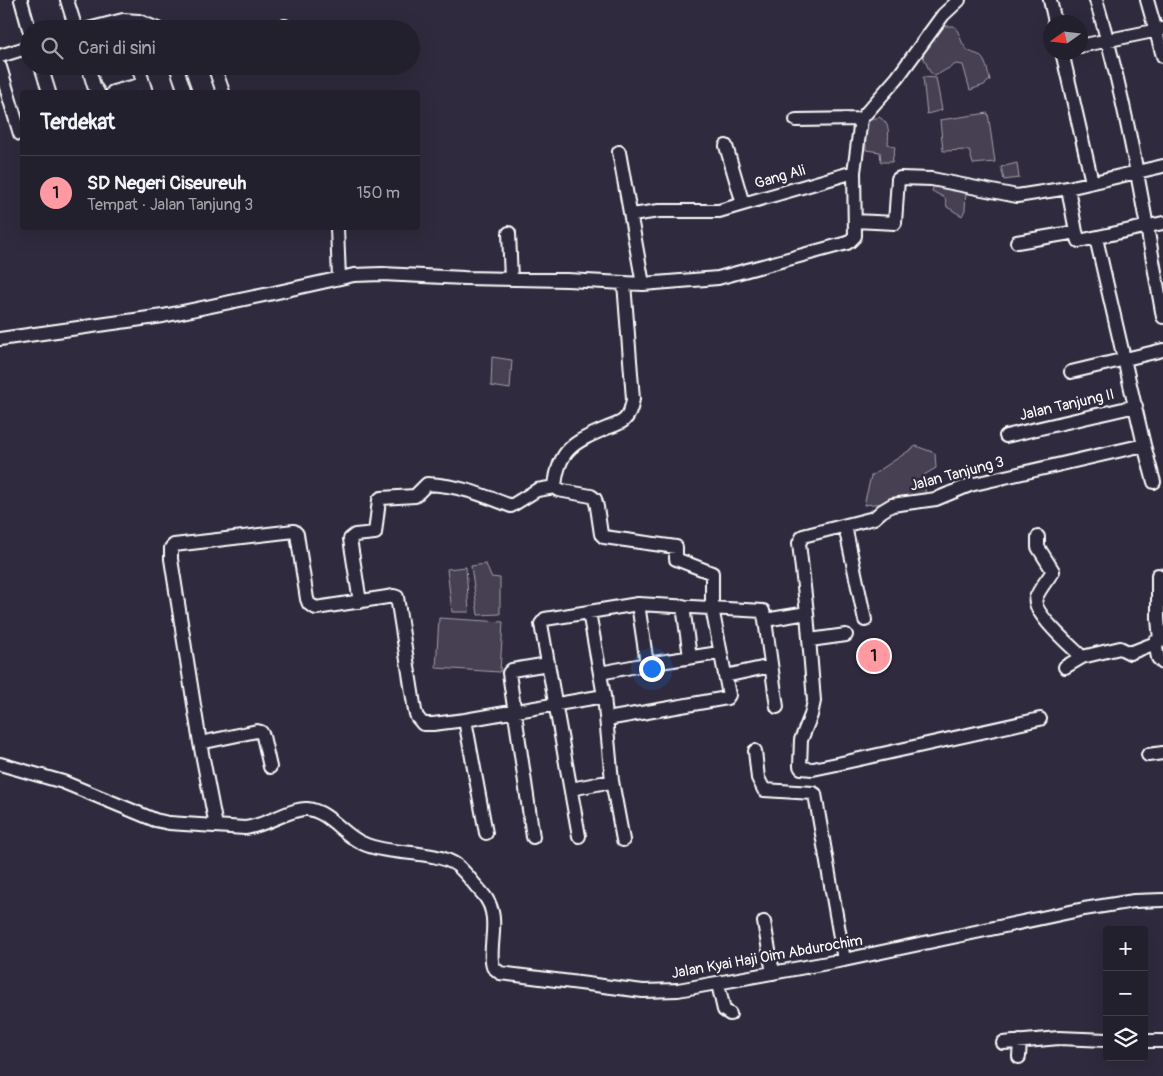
<!DOCTYPE html>
<html lang="id">
<head>
<meta charset="utf-8">
<style>
  :root { --surface:#23202e; --page:#2b2836; --text:#f1f3f6; --muted:#a3a3aa; --line:#403e4a; --accent:#ff9aa2 }
  body { margin:0; font-family:Pangolin,sans-serif; background:var(--page); color:var(--text) }
  .controls { position:absolute; right:15px; bottom:15px; display:grid; overflow:hidden; border-radius:5px; box-shadow:0 5px 20px #0002 }
  .controls button { width:45px; height:45px; display:grid; place-items:center; padding:0; border:0; border-bottom:1px solid var(--line); background:var(--surface); color:var(--text); font:25px sans-serif }
  .compass { position:absolute; left:1043px; top:15px; width:45px; height:45px; border-radius:50%; background:var(--surface); box-shadow:0 5px 20px #0002; rotate:256deg }
  .you { position:absolute; left:651px; top:668px; width:18px; height:18px; margin:-12px; border:4px solid #fff; border-radius:50%; background:#1a73e8; box-shadow:0 0 0 8px #1a73e833 }
  .badge { display:grid; place-items:center; width:32px; height:32px; border-radius:50%; background:var(--accent); color:#111; font-size:16px; font-weight:700 }
  .pin { position:absolute; translate:-50% -50%; border:2px solid #fff; box-shadow:0 1px 5px #0006 }
  .list { margin:0; padding:0; list-style:none }
  h2 { display:flex; justify-content:space-between; align-items:center; height:65px; margin:0; padding:0 20px; font-size:21px }
  h2 small { font-size:16px; font-weight:400; color:var(--muted) }
  .list li { display:grid; grid-template-columns:32px 1fr auto; gap:15px; align-items:center; box-sizing:border-box; height:75px; padding:0 20px; border-top:1px solid var(--line) }
  .list b { display:block; font-size:19px; white-space:nowrap }
  .list p { margin:0; font-size:16px; white-space:nowrap; color:var(--muted) }
  .list em { font-size:16px; font-style:normal; color:var(--muted) }
  .icon { flex:none; width:28px; height:28px; fill:none; stroke:currentColor; stroke-width:2; stroke-linecap:round; stroke-linejoin:round }
  .map { position:relative; flex:none; width:1163px; height:1076px; overflow:hidden }
  .search { position:absolute; background:var(--surface); box-shadow:0 5px 20px #0002; left:20px; top:20px; width:400px; height:55px; display:flex; align-items:center; gap:12px; box-sizing:border-box; padding:0 18px; border-radius:28px; color:var(--muted); font-size:19px }
  .panel { position:absolute; background:var(--surface); box-shadow:0 5px 20px #0002; left:20px; top:90px; width:400px; height:140px; border-radius:5px }
  .map>svg:first-child { display:block }
  .green { fill:#464152; stroke:#a2a0a8 }
  .lines { fill:none; stroke-linecap:round; stroke-linejoin:round }
  .minor-casing { stroke:#fff; stroke-width:16 }
  .minor { stroke:#2f2a3d; stroke-width:12 }
  .labels { text-anchor:middle; dominant-baseline:central; stroke-width:5; stroke-linejoin:round; paint-order:stroke }
  .street-label { font-size:15px; fill:#fff; stroke:#2f2a3d }
</style>
</head>
<body>
<div class="map">
<svg width="1163" height="1076" viewBox="0 0 1163 1076">
  <rect width="100%" height="100%" fill="#2f2a3d"/>
  <filter id="ink" filterUnits="userSpaceOnUse"><feTurbulence type="fractalNoise" baseFrequency=".02" numOctaves="2"/><feDisplacementMap in="SourceGraphic" scale="10" xChannelSelector="R" yChannelSelector="G"/><feConvolveMatrix kernelMatrix="1 2 1 2 8 2 1 2 1" color-interpolation-filters="sRGB"/></filter>
  <g filter="url(#ink)">
    <!-- green -->
    <path class="green" d="M 942,26 L 954,26 C 960,32 960,41 965,47 C 968,52 974,53 979,55 C 986,60 988,72 990,80 L 984,85 L 970,90 L 963,65 L 956,64 L 935,76 L 930,72 L 921,52 Z
      M 923,77 L 936,78 L 942,110 L 927,114 Z
      M 988,113 L 995,162 L 973,164 L 969,150 L 943,151 L 940,120 Z
      M 879,117 C 890,123 889,132 888,144 L 895,147 L 892,162 L 881,162 L 880,152 L 866,150 L 865,131 L 868,121 Z
      M 1017,163 L 1019,178 L 1004,180 L 1001,167 Z
      M 934,184 L 966,191 L 965,210 L 962,216 L 947,207 L 945,198 L 932,191 Z
      M 492,357 L 512,360 L 510,389 L 491,386 Z
      M 916,446 L 935,453 L 936,468 L 924,475 L 926,499 L 864,505 L 871,476 Z
      M 486,564 L 491,577 L 500,578 L 500,614 L 478,615 L 471,566 Z
      M 466,567 L 469,612 L 452,612 L 447,569 Z
      M 439,618 L 503,622 L 500,672 L 436,668 Z"/>
    <g class="lines">
      <!-- minor casing -->
      <g class="minor-casing">
        <path id="minor" d="M 21,0 L 29,29
          M 67,0 L 76,29
          M 1050,0 L 1055,22
          M 1096,0 C 1127,103 1144,211 1163,317
          M 1147,0 L 1163,56
          M 88,29 L 123,20 L 139,21 L 158,29
          M 275,29 L 285,26
          M 1080,46 L 1163,29
          M 1062,52 L 1092,182
          M 0,56 L 29,47
          M 41,66 L 49,92
          M 88,66 L 94,86 L 98,92
          M 138,66 L 146,92
          M 176,66 L 185,92
          M 214,66 L 223,92
          M 0,67 L 20,134
          M 113,92 L 143,84
          M 796,120 L 861,119
          M 726,146 L 743,204 L 854,172
          M 619,152 L 643,284
          M 1068,188 L 1076,232 L 1079,241 L 1163,223
          M 632,215 L 659,211 L 719,211 L 743,204
          M 855,221 L 895,223 L 898,179 L 900,178 L 932,179 L 1017,196 L 1068,188 L 1163,166
          M 337,228 L 339,278
          M 509,233 L 511,279
          M 1017,242 L 1076,232
          M 0,339 L 163,316 L 269,294 L 354,275 L 382,274 L 464,278 L 567,280 L 643,284 L 718,278 L 847,243 L 850,241 L 855,236 L 854,172 L 861,119 L 897,78 L 943,15 L 959,0
          M 1071,372 L 1163,350
          M 1006,436 L 1136,406
          M 1144,445 L 1154,482
          M 555,487 C 558,449 574,442 607,428 C 612,426 620,424 624,420 C 630,415 632,406 633,399 L 624,283
          M 845,526 L 865,620
          M 1038,537 L 1038,547 L 1053,571 C 1048,579 1039,589 1036,598 C 1031,612 1072,647 1082,657
          M 1158,575 L 1158,618 L 1160,641
          M 360,602 L 350,539 L 355,535 L 375,533 L 379,500 L 381,498 L 415,496 L 427,484 C 458,485 483,495 511,506 L 537,490 L 555,487 L 558,490 L 591,496 L 595,499 L 597,507 L 601,534 L 604,537 L 676,547 L 676,559 L 712,573 L 712,608 L 729,695 L 727,698 L 607,719
          M 683,606 L 690,657
          M 807,613 L 814,701 L 811,715 L 801,740 L 800,766 L 801,768 L 813,769 L 837,764 L 1040,719
          M 765,620 L 777,707
          M 810,640 L 846,635
          M 1155,642 L 1158,658 L 1163,663
          M 647,664 L 719,653
          M 1065,667 L 1082,657 L 1120,648 L 1130,653 L 1163,640
          M 600,673 L 647,664 L 638,604
          M 725,676 L 771,666
          M 465,720 L 486,833
          M 200,743 L 257,731 L 261,732 L 263,736 L 270,767
          M 755,751 L 758,778 L 764,790 L 813,793 L 815,794 L 844,960
          M 1148,755 L 1163,753
          M 0,764 L 63,782 L 155,820 L 169,823 L 245,828 C 265,826 291,808 307,809 C 329,811 343,835 362,843 C 389,856 436,849 458,866 C 465,872 470,879 476,886 C 483,894 490,901 492,912 C 496,928 490,945 492,961 L 493,967 L 500,973 L 643,991 L 678,990 L 844,960 L 1084,909 L 1134,901 L 1163,900
          M 571,789 L 612,781
          M 216,826 L 200,743 L 171,559 L 171,548 L 174,545 L 294,531 L 297,534 L 307,599 L 309,604 L 316,608 L 394,596 L 397,597 L 415,711 L 417,717 L 423,724 L 433,724 L 465,720 L 604,696
          M 579,836 L 541,624 L 545,619 L 589,612
          M 533,837 L 509,673 L 512,670 L 548,664
          M 623,840 L 612,781 L 604,696 L 589,612 L 638,604 L 763,611 L 765,620 L 807,613 L 799,543 L 803,536 L 874,518 L 882,511 L 892,505 L 936,499 L 970,485 L 1144,445 L 1096,238
          M 764,922 L 773,973
          M 718,984 L 724,1010 L 730,1014
          M 1144,1041 L 1163,1041
          M 1003,1043 L 1059,1038 L 1107,1040
          M 1019,1057 L 1020,1041"/>
      </g>
      <!-- minor -->
      <use href="#minor" class="minor"/>
    </g>
  </g>
  <g class="labels">
    <!-- street labels -->
    <g class="street-label">
      <text transform="translate(780 177) rotate(-16)">Gang Ali</text>
      <text transform="translate(1067 405) rotate(-13)">Jalan Tanjung II</text>
      <text transform="translate(957 474) rotate(-15)">Jalan Tanjung 3</text>
      <text transform="translate(767 957) rotate(-10)">Jalan Kyai Haji Oim Abdurochim</text>
    </g>
  </g>
</svg>
<div class="controls">
<button>+</button>
<button>−</button>
<button><svg class="icon" aria-label="layers" viewBox="0 0 24 24"><path d="M12 4l9 5-9 5-9-5zM3 14l9 5 9-5"/></svg></button>
</div>
<svg class="compass" viewBox="-18 -18 36 36"><path d="M0-13l5 13h-10z" fill="#e53935"/><path d="M0 13l5-13h-10z" fill="#a3a3aa"/></svg>
<div class="you"></div>
<div class="pin badge" style="left:874px;top:656px">1</div>
<div class="search"><svg class="icon" aria-label="search" viewBox="0 0 24 24"><circle cx="10" cy="10" r="6"/><path d="M15 15l6 6"/></svg>Cari di sini</div>
<section class="panel">
<h2>Terdekat<small></small></h2>
<ul class="list">
<li><span class="badge">1</span><div><b>SD Negeri Ciseureuh</b><p>Tempat · Jalan Tanjung 3</p></div><em>150 m</em></li>
</ul>
</section>
</div>
</body>
</html>
